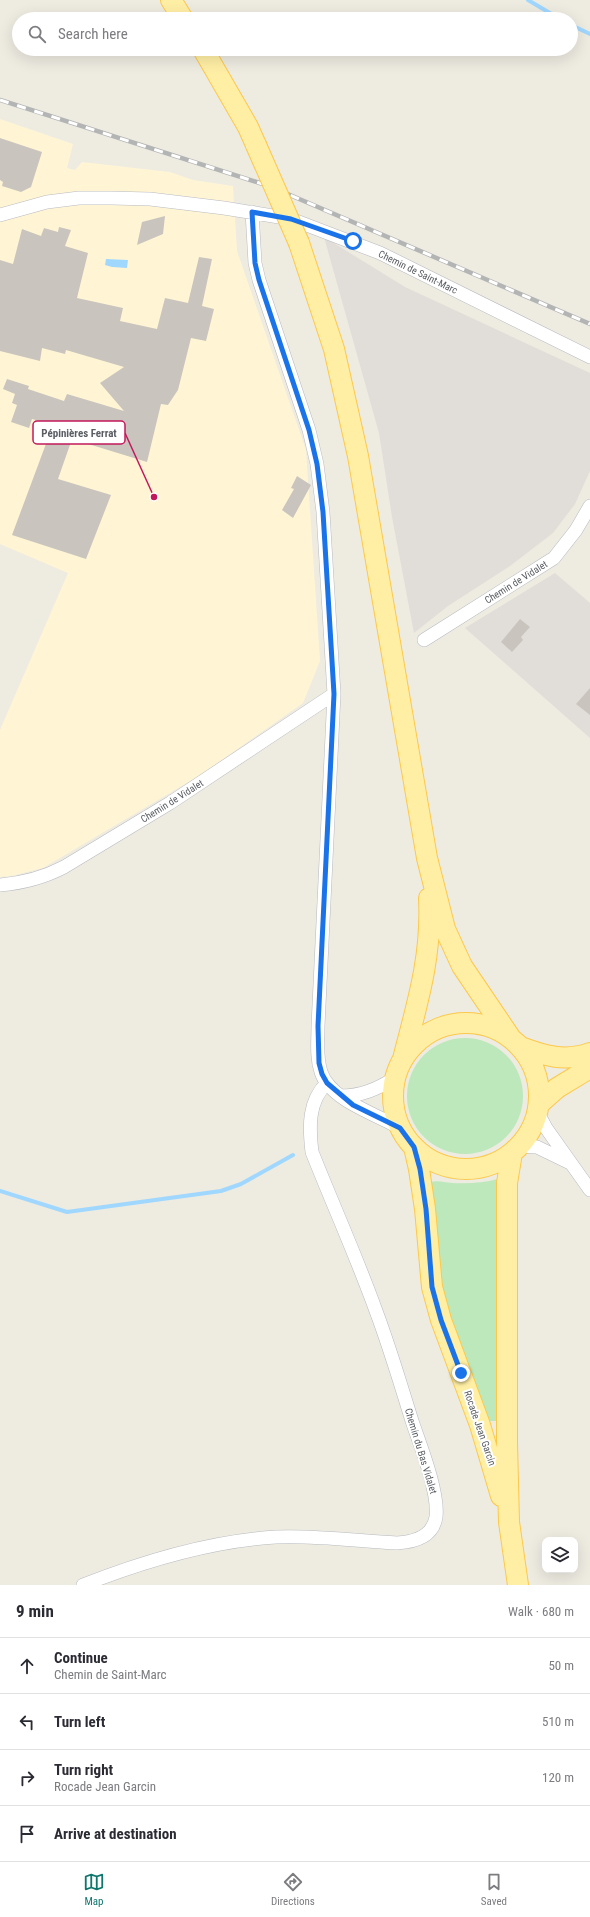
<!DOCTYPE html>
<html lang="en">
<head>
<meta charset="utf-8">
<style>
  :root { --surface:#fff; --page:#f2f2f3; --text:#2b2b33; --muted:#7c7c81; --line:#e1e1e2; --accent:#0f766e }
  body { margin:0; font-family:"Roboto Condensed",sans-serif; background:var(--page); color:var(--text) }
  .controls { position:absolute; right:12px; bottom:12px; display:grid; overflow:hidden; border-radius:8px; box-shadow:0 4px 16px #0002 }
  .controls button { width:36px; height:36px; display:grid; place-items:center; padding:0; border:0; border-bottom:1px solid var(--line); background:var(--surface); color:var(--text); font:20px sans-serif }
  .stop { position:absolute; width:12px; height:12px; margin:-9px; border:3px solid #1a73e8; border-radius:50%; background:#fff }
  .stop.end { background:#1a73e8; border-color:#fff; box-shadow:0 1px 4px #0008 }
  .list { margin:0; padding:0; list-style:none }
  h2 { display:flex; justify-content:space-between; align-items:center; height:52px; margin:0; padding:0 16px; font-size:17px }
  h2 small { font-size:13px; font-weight:400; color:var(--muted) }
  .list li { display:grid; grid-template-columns:26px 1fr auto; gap:12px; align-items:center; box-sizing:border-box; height:56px; padding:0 16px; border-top:1px solid var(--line) }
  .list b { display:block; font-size:15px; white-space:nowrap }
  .list p { margin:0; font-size:13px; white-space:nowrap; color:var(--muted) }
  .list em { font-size:13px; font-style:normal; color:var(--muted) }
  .icon { flex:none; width:22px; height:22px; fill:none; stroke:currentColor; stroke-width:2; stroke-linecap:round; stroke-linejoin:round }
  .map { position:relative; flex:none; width:590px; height:1585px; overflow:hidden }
  .search { position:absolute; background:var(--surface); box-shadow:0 4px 16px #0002; left:12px; right:12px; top:12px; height:44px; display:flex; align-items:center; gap:10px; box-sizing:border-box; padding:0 14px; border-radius:22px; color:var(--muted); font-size:15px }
  .sheet { height:276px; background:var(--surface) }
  nav { display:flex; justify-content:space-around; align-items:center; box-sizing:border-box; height:56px; border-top:1px solid var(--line); background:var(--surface); font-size:11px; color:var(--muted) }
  nav a { display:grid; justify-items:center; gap:2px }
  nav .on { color:var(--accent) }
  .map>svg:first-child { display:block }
  .commercial { fill:#fff5d5 }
  .industrial { fill:#e1ded9 }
  .green { fill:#bce8bb }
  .water { fill:#a0d7ff }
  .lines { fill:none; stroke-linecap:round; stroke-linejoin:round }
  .stream { stroke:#a0d7ff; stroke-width:4 }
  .building { fill:#c9c5be }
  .street-casing { stroke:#b7babf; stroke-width:14 }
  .primary-casing { stroke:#fcc84c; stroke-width:22 }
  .street { stroke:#fff; stroke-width:13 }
  .primary { stroke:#ffefa5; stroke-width:20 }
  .rail-casing { stroke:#b3b4b4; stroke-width:4.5 }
  .rail { stroke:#fff; stroke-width:3; stroke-dasharray:9; stroke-linecap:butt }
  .primary-bridge-casing { stroke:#fcc84c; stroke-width:22; stroke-linecap:butt }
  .primary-bridge { stroke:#ffefa5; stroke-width:20 }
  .route { stroke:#1a73e8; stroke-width:5 }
  .labels { text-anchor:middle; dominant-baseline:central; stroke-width:4; stroke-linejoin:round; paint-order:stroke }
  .street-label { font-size:10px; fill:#5a5e63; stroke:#fff }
  .leader { fill:none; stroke:#c2185b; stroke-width:1.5 }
  .callout-dot { fill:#c2185b; stroke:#fff; stroke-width:1.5 }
  .callout { fill:#fff; stroke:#c2185b; stroke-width:1.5 }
  .callout-label { font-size:11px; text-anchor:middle; font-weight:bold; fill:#5a5e63 }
</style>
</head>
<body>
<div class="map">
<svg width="590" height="1585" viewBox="0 0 590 1585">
  <rect width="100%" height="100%" fill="#eeebe1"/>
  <!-- commercial -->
  <path class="commercial" d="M 0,119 L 73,144 L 67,168 L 75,170 L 82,162 L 170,172 L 193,180 L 233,186 L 237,251 L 306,450 L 320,661 L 303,703 L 202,774 L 43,868 L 11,876 L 0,877 L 0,730 L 68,573 L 0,544 Z"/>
  <!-- industrial -->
  <path class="industrial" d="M 324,237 L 405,287 L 590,373 L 590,471 L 575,504 L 553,533 L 510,566 L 448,606 L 414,633 L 392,517 L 379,433 Z
    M 555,573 L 590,603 L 590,738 L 465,628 Z"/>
  <!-- green -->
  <path class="green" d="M407 1096a58 58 0 1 1 116 0a58 58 0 1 1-116 0Z
    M 498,1179 L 498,1421 L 487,1421 L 457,1343 L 442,1290 L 430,1182 C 438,1180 444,1182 452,1183 C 468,1184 483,1183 498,1179 Z"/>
  <!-- water -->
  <path class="water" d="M 106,259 L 128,260 L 127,268 L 112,267 L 105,265 Z"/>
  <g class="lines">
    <!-- stream -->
    <path class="stream" d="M 528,0 L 560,19
      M 571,25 L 590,34
      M 0,1191 L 67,1212 L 221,1191 L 241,1184 L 293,1155"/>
  </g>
  <!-- building -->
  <path class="building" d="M 0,138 L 42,152 L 31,187 L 21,192 L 2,186 L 3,182 L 0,180 Z
    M 165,216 L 163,234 L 137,245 L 142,222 Z
    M 59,227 L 71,230 L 65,246 L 88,253 L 77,298 L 123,308 L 120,321 L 157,329 L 165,298 L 188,303 L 199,257 L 212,259 L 202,306 L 214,309 L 206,341 L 191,338 L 178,390 L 168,405 L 161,404 L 147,462 L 72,439 L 58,479 L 111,495 L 86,559 L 12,535 L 53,425 L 32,419 L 29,428 L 11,422 L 17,405 L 12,403 L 15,394 L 3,389 L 7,379 L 29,386 L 28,389 L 64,401 L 67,394 L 124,411 L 100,383 L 124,367 L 66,350 L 65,354 L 42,348 L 40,361 L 0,351 L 0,260 L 13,264 L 22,229 L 41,236 L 44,228 L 58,232 Z
    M 297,476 L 311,485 L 293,518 L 282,510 L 294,489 L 291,488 Z
    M 520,619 L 530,627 L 521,637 L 523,640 L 512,652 L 501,642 Z
    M 590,688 L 590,715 L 576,704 Z"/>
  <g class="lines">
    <!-- street casing -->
    <g class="street-casing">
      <path id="street" d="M 252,212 L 255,263 L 259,280 L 309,430 L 317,464 L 323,512 L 334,694 L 318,1026 C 318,1041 316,1057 321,1072 C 330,1100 376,1114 400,1128
        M 0,215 L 47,202 L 79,198 L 111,198 L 150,199 L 224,208 L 291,219 L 380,253 L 590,357
        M 424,640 L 554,558 L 576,530 L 590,506
        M 0,885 C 23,883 43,878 64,867 L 170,803 L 334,694
        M 340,1096 C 362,1096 377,1089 395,1078
        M 538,1113 L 546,1128 L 590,1190
        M 520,1146 L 537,1147 L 570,1163
        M 83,1585 C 144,1561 210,1541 276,1537 C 314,1535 358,1541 397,1543 C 414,1542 433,1537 436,1517 C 439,1493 421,1447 413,1424 C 401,1386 390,1348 376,1311 C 357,1258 333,1205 312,1152 C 309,1127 308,1101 327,1083"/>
    </g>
    <!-- primary casing -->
    <g class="primary-casing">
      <path id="primary" d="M 171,0 L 183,19
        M 203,49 L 248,127 L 256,145
        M 299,243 L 334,349 L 358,456 L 427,858 L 445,929 L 462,966 L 510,1037
        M393 1096a73 73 0 1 1 146 0a73 73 0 1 1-146 0Z
        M 521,1047 C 545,1056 565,1062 590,1053
        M 404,1055 C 418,1001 432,955 429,898
        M 539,1104 L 557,1088 L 590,1068
        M 414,1147 L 419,1169 L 425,1209 L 432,1287 L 441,1320 L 480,1425 L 501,1496
        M 512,1153 L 507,1183 L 507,1443 L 509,1522 L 518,1585"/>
    </g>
    <!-- street -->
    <use href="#street" class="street"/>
    <!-- primary -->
    <use href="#primary" class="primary"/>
    <!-- rail casing -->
    <g class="rail-casing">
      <path id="rail" d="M 0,100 L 269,186 L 590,324"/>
    </g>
    <!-- rail -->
    <use href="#rail" class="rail"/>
    <!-- primary-bridge casing -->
    <g class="primary-bridge-casing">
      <path id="primary-bridge" d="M 256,145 L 299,243"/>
    </g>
    <!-- primary-bridge -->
    <use href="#primary-bridge" class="primary-bridge"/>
  </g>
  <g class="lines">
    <!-- route -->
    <path class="route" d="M 353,241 L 291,219 L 252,212 L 255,263 L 259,280 L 309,430 L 317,464 L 323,512 L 334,694 L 318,1026 L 319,1063 L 322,1074 L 327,1083 L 353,1105 L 400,1128 L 414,1147 L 420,1169 L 426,1209 L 432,1287 L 441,1320 L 461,1373"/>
  </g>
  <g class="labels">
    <!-- street labels -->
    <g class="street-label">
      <text transform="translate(418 272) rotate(26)">Chemin de Saint-Marc</text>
      <text transform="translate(516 582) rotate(-32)">Chemin de Vidalet</text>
      <text transform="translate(172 801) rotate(-32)">Chemin de Vidalet</text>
      <text transform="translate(480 1428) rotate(71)">Rocade Jean Garcin</text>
      <text transform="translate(421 1451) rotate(73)">Chemin du Bas Vidalet</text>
    </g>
  </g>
  <!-- callouts -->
  <path class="leader" d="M154 497L125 433"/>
  <circle class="callout-dot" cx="154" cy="497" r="4"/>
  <rect class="callout" x="33" y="421" width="92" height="23" rx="4"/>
  <g class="callout-label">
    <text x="79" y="437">Pépinières Ferrat</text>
  </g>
</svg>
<div class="controls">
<button><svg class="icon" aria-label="layers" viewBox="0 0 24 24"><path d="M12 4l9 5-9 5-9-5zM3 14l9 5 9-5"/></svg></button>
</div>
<div class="stop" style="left:353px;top:241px"></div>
<div class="stop end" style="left:461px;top:1373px"></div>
<div class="search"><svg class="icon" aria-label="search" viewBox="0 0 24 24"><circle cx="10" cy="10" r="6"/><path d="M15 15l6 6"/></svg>Search here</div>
</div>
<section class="sheet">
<h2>9 min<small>Walk · 680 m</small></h2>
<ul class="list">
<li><svg class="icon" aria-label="ahead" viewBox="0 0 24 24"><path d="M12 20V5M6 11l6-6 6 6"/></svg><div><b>Continue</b><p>Chemin de Saint-Marc</p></div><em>50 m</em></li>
<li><svg class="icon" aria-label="left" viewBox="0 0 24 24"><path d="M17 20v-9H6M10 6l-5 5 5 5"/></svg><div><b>Turn left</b></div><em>510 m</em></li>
<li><svg class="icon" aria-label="right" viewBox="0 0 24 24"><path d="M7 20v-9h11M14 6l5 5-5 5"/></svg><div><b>Turn right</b><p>Rocade Jean Garcin</p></div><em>120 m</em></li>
<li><svg class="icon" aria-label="arrive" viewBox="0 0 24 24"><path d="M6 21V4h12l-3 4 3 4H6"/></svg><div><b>Arrive at destination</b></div></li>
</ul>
</section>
<nav>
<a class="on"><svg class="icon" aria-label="map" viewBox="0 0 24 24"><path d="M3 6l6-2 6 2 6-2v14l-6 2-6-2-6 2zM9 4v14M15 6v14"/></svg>Map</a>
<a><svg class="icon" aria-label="directions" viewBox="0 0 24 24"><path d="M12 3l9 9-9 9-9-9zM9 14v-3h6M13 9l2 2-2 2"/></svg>Directions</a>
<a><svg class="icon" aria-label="saved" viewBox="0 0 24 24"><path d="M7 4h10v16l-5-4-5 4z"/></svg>Saved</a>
</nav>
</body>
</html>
